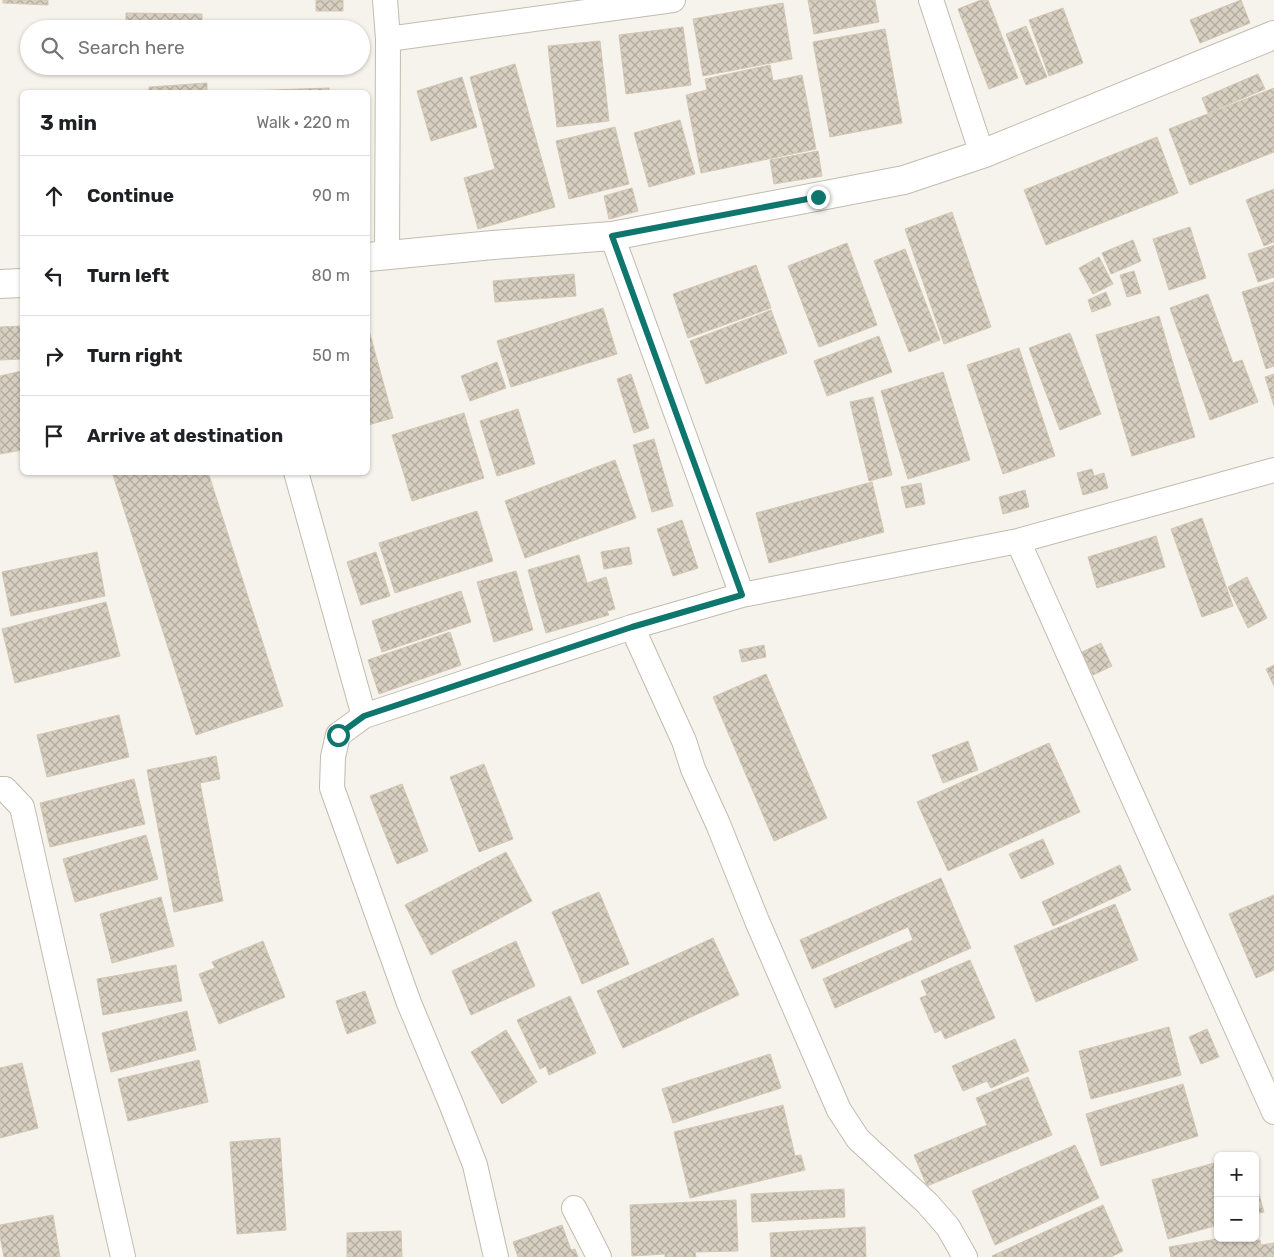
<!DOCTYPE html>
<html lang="en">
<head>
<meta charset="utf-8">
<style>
  :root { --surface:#fff; --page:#f6f6f6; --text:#202124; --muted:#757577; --line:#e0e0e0 }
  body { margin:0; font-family:Rubik,sans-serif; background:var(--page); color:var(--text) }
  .controls { position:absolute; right:15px; bottom:15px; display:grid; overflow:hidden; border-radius:8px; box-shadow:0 1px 4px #0004 }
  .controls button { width:45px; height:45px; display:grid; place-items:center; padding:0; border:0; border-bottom:1px solid var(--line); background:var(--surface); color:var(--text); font:25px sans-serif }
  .stop { position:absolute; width:15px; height:15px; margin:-11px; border:4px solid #0f766e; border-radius:50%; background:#fff }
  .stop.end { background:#0f766e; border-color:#fff; box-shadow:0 1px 5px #0008 }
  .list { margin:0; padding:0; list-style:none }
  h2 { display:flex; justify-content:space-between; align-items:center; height:65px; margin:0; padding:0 20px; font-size:21px }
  h2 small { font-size:16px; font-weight:400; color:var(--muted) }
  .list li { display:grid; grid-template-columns:32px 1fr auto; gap:15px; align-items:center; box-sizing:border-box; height:80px; padding:0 20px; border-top:1px solid var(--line) }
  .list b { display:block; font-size:19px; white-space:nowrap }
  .list em { font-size:16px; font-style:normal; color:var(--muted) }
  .icon { flex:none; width:28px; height:28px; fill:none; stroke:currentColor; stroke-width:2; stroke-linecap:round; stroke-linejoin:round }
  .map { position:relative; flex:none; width:1274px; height:1257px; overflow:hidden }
  .search { position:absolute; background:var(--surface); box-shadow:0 1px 4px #0004; left:20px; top:20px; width:350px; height:55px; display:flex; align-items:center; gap:12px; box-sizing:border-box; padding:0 18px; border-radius:28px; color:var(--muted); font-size:19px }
  .panel { position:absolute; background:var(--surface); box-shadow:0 1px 4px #0004; left:20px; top:90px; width:350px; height:385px; border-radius:8px }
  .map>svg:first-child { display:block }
  .building { fill:url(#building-cross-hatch); stroke:#d3c7b4 }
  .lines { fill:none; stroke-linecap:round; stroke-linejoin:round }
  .minor-casing { stroke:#c2bbae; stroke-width:26 }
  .tertiary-casing { stroke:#c2bbae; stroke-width:30 }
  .minor { stroke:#fff; stroke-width:24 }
  .tertiary { stroke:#fff; stroke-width:28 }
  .route { stroke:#0f766e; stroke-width:6 }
</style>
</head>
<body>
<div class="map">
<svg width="1274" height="1257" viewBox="0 0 1274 1257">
  <defs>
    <pattern id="building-cross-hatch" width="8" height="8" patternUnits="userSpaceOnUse" patternTransform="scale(1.25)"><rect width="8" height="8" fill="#d8cfc1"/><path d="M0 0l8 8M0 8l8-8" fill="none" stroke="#b1aa9e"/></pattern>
  </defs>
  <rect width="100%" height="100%" fill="#f6f3ec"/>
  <!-- building -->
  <path class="building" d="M 3,0 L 48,0 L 48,5 L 3,3 Z
    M 316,0 L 343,0 L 343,11 L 316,11 Z
    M 808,0 L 875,0 L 879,22 L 814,34 Z
    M 981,0 L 988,0 L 1018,78 L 989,89 L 958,9 Z
    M 1241,0 L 1250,23 L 1200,43 L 1190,20 Z
    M 783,3 L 792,59 L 703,76 L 693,19 Z
    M 1063,8 L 1083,63 L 1049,76 L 1029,20 Z
    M 126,13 L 202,14 L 202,29 L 126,29 Z
    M 1026,26 L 1047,77 L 1026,85 L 1006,34 Z
    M 683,27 L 691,85 L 626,94 L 619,35 Z
    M 885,29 L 902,123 L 830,137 L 813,42 Z
    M 600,41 L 609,121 L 557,127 L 548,46 Z
    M 515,64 L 555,207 L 478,229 L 464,178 L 495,169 L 470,77 Z
    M 770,65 L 773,81 L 802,75 L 816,149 L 701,173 L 686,95 L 707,90 L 705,79 Z
    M 126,66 L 201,66 L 201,70 L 126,70 Z
    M 1258,74 L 1265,89 L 1208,113 L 1202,98 Z
    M 462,77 L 477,127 L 431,141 L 417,91 Z
    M 207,83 L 207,92 L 149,92 L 149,87 Z
    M 329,88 L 329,92 L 247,92 L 247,91 Z
    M 1274,88 L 1274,152 L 1190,185 L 1169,129 Z
    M 680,120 L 695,174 L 649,187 L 634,133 Z
    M 615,127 L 629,184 L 569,199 L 556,141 Z
    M 1157,137 L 1178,193 L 1046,245 L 1024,190 Z
    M 818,151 L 822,176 L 774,184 L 770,160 Z
    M 632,188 L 638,211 L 609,219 L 604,196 Z
    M 1274,189 L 1274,242 L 1264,246 L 1246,200 Z
    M 952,212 L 991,327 L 944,344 L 905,229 Z
    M 1190,227 L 1206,278 L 1169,290 L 1153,239 Z
    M 1133,240 L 1141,261 L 1111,274 L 1102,253 Z
    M 847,243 L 877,325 L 819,347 L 788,266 Z
    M 1274,245 L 1274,277 L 1258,282 L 1248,254 Z
    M 905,249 L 940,340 L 909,352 L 874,261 Z
    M 1099,257 L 1113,284 L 1093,294 L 1079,268 Z
    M 756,265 L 771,308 L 688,338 L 673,294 Z
    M 1134,271 L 1141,293 L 1127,297 L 1120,275 Z
    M 574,274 L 576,296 L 495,302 L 493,281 Z
    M 1274,282 L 1274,366 L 1266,369 L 1242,292 Z
    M 1106,292 L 1111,305 L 1092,312 L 1088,300 Z
    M 1208,294 L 1233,363 L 1242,360 L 1258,402 L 1210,420 L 1170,308 Z
    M 603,308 L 617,354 L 511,387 L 497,341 Z
    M 771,310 L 787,353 L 706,384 L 690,341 Z
    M 1159,316 L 1195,437 L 1132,456 L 1096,335 Z
    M 22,326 L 22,359 L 0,360 L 0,327 Z
    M 368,327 L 393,418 L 368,425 Z
    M 1070,333 L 1101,414 L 1060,430 L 1029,348 Z
    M 879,336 L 892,372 L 827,396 L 814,361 Z
    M 1019,348 L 1055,456 L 1003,474 L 967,365 Z
    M 497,362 L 506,388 L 470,401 L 461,376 Z
    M 22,371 L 22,450 L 0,454 L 0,376 Z
    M 943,372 L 970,460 L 908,479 L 881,391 Z
    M 631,374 L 649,428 L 634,433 L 617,379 Z
    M 1274,374 L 1274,406 L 1265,377 Z
    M 873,397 L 892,475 L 869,481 L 850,402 Z
    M 518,409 L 535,464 L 497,476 L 480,421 Z
    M 464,413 L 484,478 L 412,501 L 392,435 Z
    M 654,439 L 673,506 L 652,512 L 633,445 Z
    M 615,460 L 636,518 L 525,558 L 505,501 Z
    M 1092,469 L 1094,476 L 1104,473 L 1108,488 L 1083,495 L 1077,473 Z
    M 112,472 L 208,472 L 283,706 L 196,735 Z
    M 872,482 L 884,532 L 769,563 L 756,513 Z
    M 921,483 L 925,504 L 906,508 L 901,487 Z
    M 1025,490 L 1029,507 L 1003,514 L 999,497 Z
    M 477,511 L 493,561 L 395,593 L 379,543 Z
    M 1202,518 L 1233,606 L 1202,617 L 1171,529 Z
    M 682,520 L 698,568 L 673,576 L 657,529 Z
    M 1156,536 L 1165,567 L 1097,588 L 1088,557 Z
    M 629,547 L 632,564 L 604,569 L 601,552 Z
    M 97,552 L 105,596 L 11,616 L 2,572 Z
    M 376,552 L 390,596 L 361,605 L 347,562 Z
    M 579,555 L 587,583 L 606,577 L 615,609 L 607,611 L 609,615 L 546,633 L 528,570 Z
    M 516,571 L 533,630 L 494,642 L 477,582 Z
    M 1247,577 L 1267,618 L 1248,628 L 1228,587 Z
    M 461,591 L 471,622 L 382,652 L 372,621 Z
    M 106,602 L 120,656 L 15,683 L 2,629 Z
    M 450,632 L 461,665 L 379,694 L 368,660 Z
    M 1101,643 L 1112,666 L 1093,675 L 1082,652 Z
    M 764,645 L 766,657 L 742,662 L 739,650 Z
    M 1274,665 L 1274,686 L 1266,669 Z
    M 766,674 L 827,818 L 774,841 L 713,697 Z
    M 119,715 L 129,757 L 47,777 L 37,735 Z
    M 968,741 L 978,770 L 943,783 L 932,755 Z
    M 1049,743 L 1080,812 L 948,871 L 917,802 Z
    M 216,756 L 220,779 L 200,783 L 223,901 L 174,912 L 147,770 Z
    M 484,764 L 513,839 L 479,852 L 450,777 Z
    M 134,779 L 145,824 L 50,847 L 40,803 Z
    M 402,784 L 428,851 L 397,864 L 370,796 Z
    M 146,835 L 158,879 L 75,902 L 63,859 Z
    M 1043,839 L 1054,864 L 1021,879 L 1009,854 Z
    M 506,852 L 532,901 L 431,955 L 405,905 Z
    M 1120,865 L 1131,890 L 1053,926 L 1042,902 Z
    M 941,878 L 971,948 L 835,1008 L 823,979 L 913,940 L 908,927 L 812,969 L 800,940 Z
    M 599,892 L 629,964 L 582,984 L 552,912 Z
    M 1274,895 L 1274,970 L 1256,978 L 1229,914 Z
    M 161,897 L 174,946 L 112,963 L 100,914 Z
    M 1115,904 L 1138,960 L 1036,1002 L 1014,946 Z
    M 713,938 L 739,995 L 623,1048 L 597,991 Z
    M 263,941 L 285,997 L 219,1024 L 199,974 L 215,968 L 212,962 Z
    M 516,941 L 535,986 L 471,1015 L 452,971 Z
    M 970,960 L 995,1018 L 945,1039 L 941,1030 L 935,1033 L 920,998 L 927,995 L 921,981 Z
    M 176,965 L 182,1001 L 103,1015 L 97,979 Z
    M 365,991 L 376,1023 L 347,1034 L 336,1001 Z
    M 570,996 L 596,1053 L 549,1075 L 546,1066 L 540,1069 L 517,1020 Z
    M 187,1011 L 196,1050 L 111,1072 L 102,1033 Z
    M 1169,1027 L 1181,1075 L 1091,1099 L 1079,1051 Z
    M 1207,1029 L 1219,1057 L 1201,1064 L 1189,1037 Z
    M 506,1030 L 537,1082 L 502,1104 L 471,1052 Z
    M 1015,1039 L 1029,1071 L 991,1088 L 987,1081 L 963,1091 L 952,1066 Z
    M 770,1054 L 781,1088 L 673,1123 L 662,1089 Z
    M 199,1060 L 208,1102 L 128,1121 L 118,1079 Z
    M 22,1063 L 38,1128 L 0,1138 L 0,1068 Z
    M 1028,1077 L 1052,1135 L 927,1186 L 914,1155 L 987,1125 L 976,1098 Z
    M 1183,1084 L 1198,1136 L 1101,1166 L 1086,1114 Z
    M 783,1105 L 795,1156 L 801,1155 L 805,1170 L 690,1198 L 674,1132 Z
    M 280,1138 L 286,1230 L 237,1234 L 230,1142 Z
    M 1075,1145 L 1099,1198 L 995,1245 L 972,1191 Z
    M 1218,1162 L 1218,1225 L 1168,1239 L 1152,1180 Z
    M 1255,1181 L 1264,1212 L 1255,1214 Z
    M 844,1189 L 845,1217 L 752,1222 L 751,1194 Z
    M 736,1200 L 738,1251 L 695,1252 L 696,1257 L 665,1257 L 665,1254 L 632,1256 L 630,1205 Z
    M 1103,1205 L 1123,1251 L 1111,1257 L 993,1257 L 992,1256 Z
    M 53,1215 L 60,1257 L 4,1257 L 0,1236 L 0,1225 Z
    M 562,1225 L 571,1250 L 575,1249 L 578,1257 L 518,1257 L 513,1242 Z
    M 865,1227 L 866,1257 L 771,1257 L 770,1233 Z
    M 401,1231 L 402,1257 L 347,1257 L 347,1233 Z
    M 1223,1238 L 1244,1238 L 1245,1242 L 1260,1240 L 1261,1245 L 1274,1243 L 1274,1257 L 1171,1257 L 1169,1247 Z"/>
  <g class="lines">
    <!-- minor casing -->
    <g class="minor-casing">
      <path id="minor" d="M 385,0 L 388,39 L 387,256
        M 931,0 L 982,154
        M 388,39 L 673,0
        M 612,236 L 742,595
        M 296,472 L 364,716
        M 1018,541 L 1274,1112
        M 632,627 L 684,741 L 693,769 L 718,824 L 757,921 L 839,1110 L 858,1139 L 927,1203 L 948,1227 L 965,1257
        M 0,789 L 5,789 L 22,807 L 123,1257
        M 574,1208 L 599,1257
        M 496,1257 L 475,1165 L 452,1106 L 409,1003 L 332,788 L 333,757 L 338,735 L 364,716 L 632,627 L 742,595 L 1018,541 L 1274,470"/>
    </g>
    <!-- tertiary casing -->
    <g class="tertiary-casing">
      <path id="tertiary" d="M 368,257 L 493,245 L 612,236 L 904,180 L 982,154 L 1274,35
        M 0,284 L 22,283"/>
    </g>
    <!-- minor -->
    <use href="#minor" class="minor"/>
    <!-- tertiary -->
    <use href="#tertiary" class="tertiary"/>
  </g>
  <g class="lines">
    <!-- route -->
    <path class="route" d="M 338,735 L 364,716 L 632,627 L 742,595 L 612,236 L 818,197"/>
  </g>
</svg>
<div class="controls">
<button>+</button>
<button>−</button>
</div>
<div class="stop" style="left:338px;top:735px"></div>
<div class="stop end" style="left:818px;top:197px"></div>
<div class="search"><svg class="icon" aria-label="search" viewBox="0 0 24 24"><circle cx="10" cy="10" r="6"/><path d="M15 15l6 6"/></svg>Search here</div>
<section class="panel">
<h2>3 min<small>Walk · 220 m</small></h2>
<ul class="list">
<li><svg class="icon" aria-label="ahead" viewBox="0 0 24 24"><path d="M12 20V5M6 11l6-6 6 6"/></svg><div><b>Continue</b></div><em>90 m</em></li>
<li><svg class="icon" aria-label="left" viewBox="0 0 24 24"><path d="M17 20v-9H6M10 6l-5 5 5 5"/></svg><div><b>Turn left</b></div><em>80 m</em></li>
<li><svg class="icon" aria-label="right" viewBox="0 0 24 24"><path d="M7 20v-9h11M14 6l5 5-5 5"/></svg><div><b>Turn right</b></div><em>50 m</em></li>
<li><svg class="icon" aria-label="arrive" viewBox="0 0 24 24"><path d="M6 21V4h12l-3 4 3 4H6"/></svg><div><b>Arrive at destination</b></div></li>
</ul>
</section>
</div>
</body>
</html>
